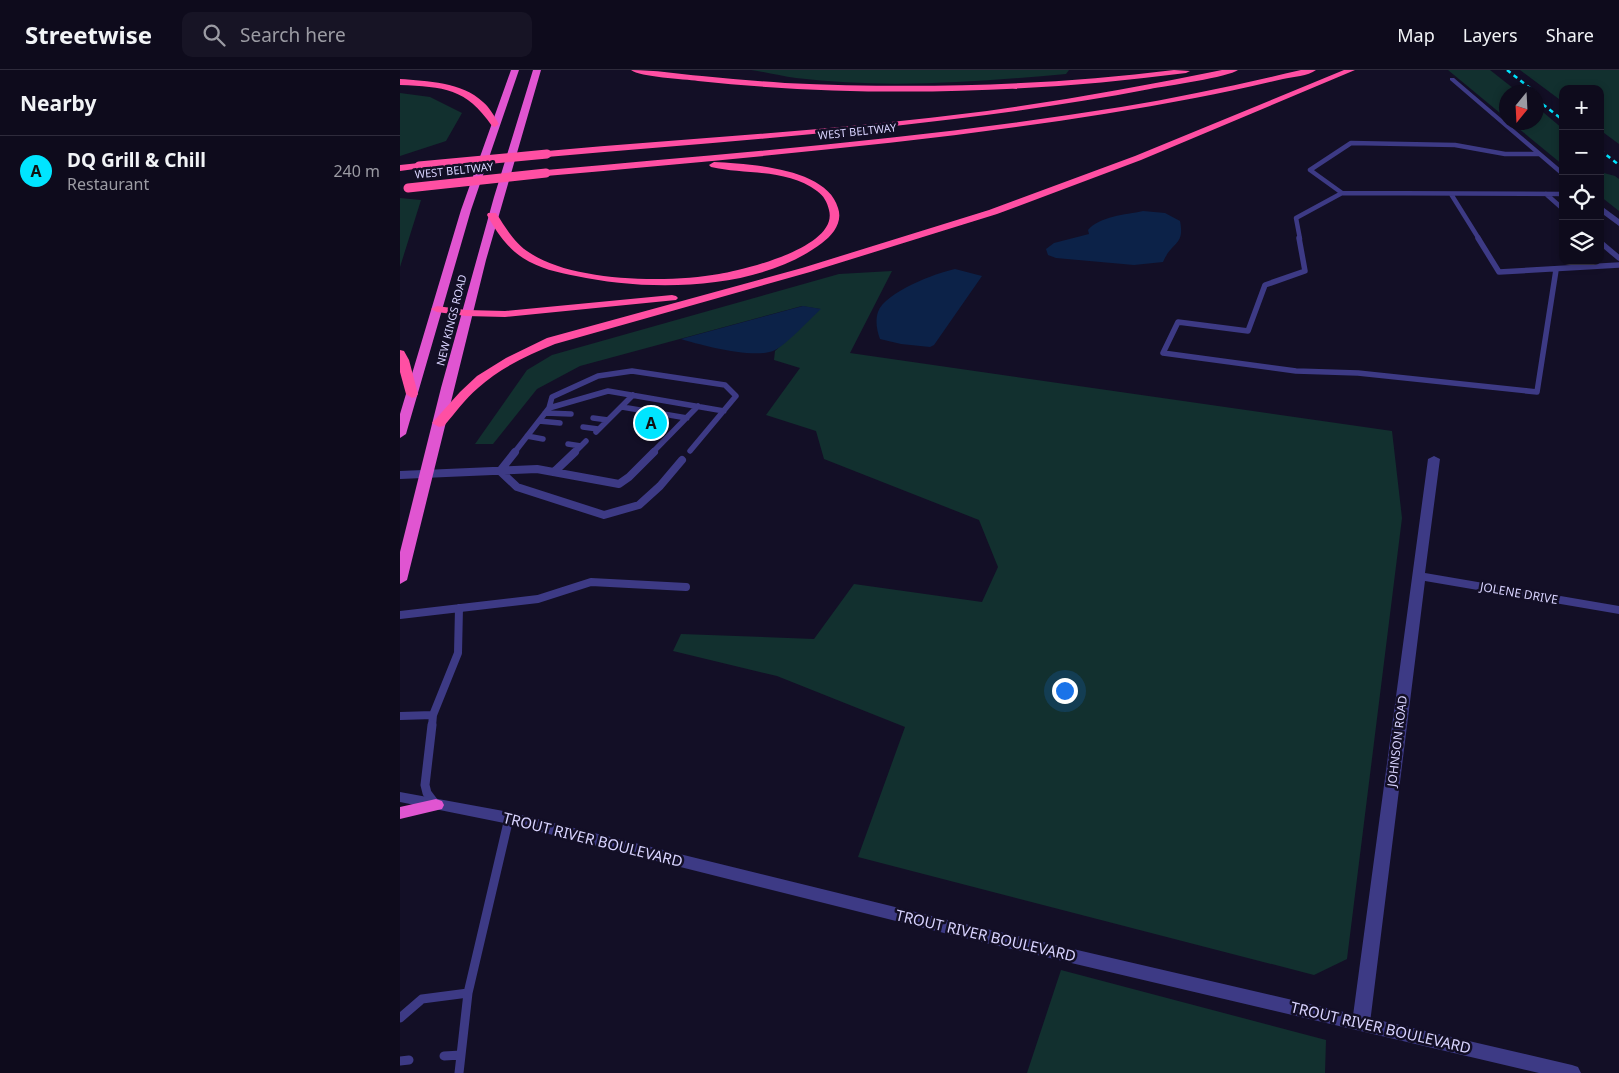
<!DOCTYPE html>
<html lang="en">
<head>
<meta charset="utf-8">
<style>
  :root { --surface:#0e0b1c; --page:#171425; --text:#f1f3f6; --muted:#9b9ba3; --line:#2e2b3b; --accent:#00e5ff }
  body { margin:0; font-family:"Noto Sans",sans-serif; background:var(--page); color:var(--text) }
  .controls { position:absolute; right:15px; top:15px; display:grid; overflow:hidden; border-radius:10px; box-shadow:0 2px 8px #0003 }
  .controls button { width:45px; height:45px; display:grid; place-items:center; padding:0; border:0; border-bottom:1px solid var(--line); background:var(--surface); color:var(--text); font:25px sans-serif }
  .compass { position:absolute; left:1099px; top:15px; width:45px; height:45px; border-radius:50%; background:var(--surface); box-shadow:0 2px 8px #0003; rotate:198deg }
  .you { position:absolute; left:664px; top:620px; width:18px; height:18px; margin:-12px; border:4px solid #fff; border-radius:50%; background:#1a73e8; box-shadow:0 0 0 8px #1a73e833 }
  .badge { display:grid; place-items:center; width:32px; height:32px; border-radius:50%; background:var(--accent); color:#111; font-size:16px; font-weight:700 }
  .pin { position:absolute; translate:-50% -50%; border:2px solid #fff; box-shadow:0 1px 5px #0006 }
  .list { margin:0; padding:0; list-style:none }
  h2 { display:flex; justify-content:space-between; align-items:center; height:65px; margin:0; padding:0 20px; font-size:21px }
  h2 small { font-size:16px; font-weight:400; color:var(--muted) }
  .list li { display:grid; grid-template-columns:32px 1fr auto; gap:15px; align-items:center; box-sizing:border-box; height:70px; padding:0 20px; border-top:1px solid var(--line) }
  .list b { display:block; font-size:19px; white-space:nowrap }
  .list p { margin:0; font-size:16px; white-space:nowrap; color:var(--muted) }
  .list em { font-size:16px; font-style:normal; color:var(--muted) }
  .icon { flex:none; width:28px; height:28px; fill:none; stroke:currentColor; stroke-width:2; stroke-linecap:round; stroke-linejoin:round }
  .map { position:relative; flex:none; width:1219px; height:1003px; overflow:hidden }
  header { display:flex; align-items:center; gap:30px; box-sizing:border-box; height:70px; padding:0 25px; background:var(--surface); border-bottom:1px solid var(--line) }
  header strong { font-size:24px }
  nav { display:flex; gap:28px; margin-inline-start:auto; font-size:18px }
  .search { width:350px; height:45px; background:var(--page); display:flex; align-items:center; gap:12px; box-sizing:border-box; padding:0 18px; border-radius:10px; color:var(--muted); font-size:19px }
  main { display:flex }
  aside { flex:1; background:var(--surface) }
  .map>svg:first-child { display:block }
  .green { fill:#12302f }
  .water { fill:#0c2248 }
  .lines { fill:none; stroke-linecap:round; stroke-linejoin:round }
  .service-far3 { stroke:#3d3a85; stroke-width:4.5 }
  .service-far2 { stroke:#3d3a85; stroke-width:5.5 }
  .service-far1 { stroke:#3d3a85; stroke-width:8 }
  .service { stroke:#3d3a85; stroke-width:9 }
  .minor { fill:#3d3a85; fill-rule:evenodd }
  .tertiary { fill:#3d3a85; fill-rule:evenodd }
  .trunk { fill:#e055d1; fill-rule:evenodd }
  .motorway { fill:#ff4fa3; fill-rule:evenodd }
  .rail { stroke:#00e5ff; stroke-width:2.5; stroke-dasharray:4.5 4; stroke-linecap:butt }
  .motorway-bridge { stroke:#ff4fa3; stroke-width:9 }
  .labels { text-anchor:middle; dominant-baseline:central; stroke-width:5; stroke-linejoin:round; paint-order:stroke }
  .far-street-label { font-size:11px; fill:#d9d4ff; stroke:#130f26 }
  .street-label { font-size:12px; fill:#d9d4ff; stroke:#130f26 }
  .near-street-label { font-size:15px; fill:#d9d4ff; stroke:#130f26 }
</style>
</head>
<body>
<header>
<strong>Streetwise</strong>
<div class="search"><svg class="icon" aria-label="search" viewBox="0 0 24 24"><circle cx="10" cy="10" r="6"/><path d="M15 15l6 6"/></svg>Search here</div>
<nav><a>Map</a><a>Layers</a><a>Share</a></nav>
</header>
<main>
<aside>
<h2>Nearby<small></small></h2>
<ul class="list">
<li><span class="badge">A</span><div><b>DQ Grill &amp; Chill</b><p>Restaurant</p></div><em>240 m</em></li>
</ul>
</aside>
<div class="map">
<svg width="1219" height="1003" viewBox="0 0 1219 1003">
  <rect width="100%" height="100%" fill="#130f26"/>
  <!-- green -->
  <path class="green" d="M 351,0 L 669,0 L 666,4 C 577,12 485,19 396,8 C 381,6 366,2 351,0 Z
    M 1048,0 L 1090,0 L 1118,22 L 1106,22 L 1106,48 Z
    M 1120,0 L 1219,0 L 1219,74 L 1200,60 L 1200,19 L 1163,19 L 1163,32 Z
    M 0,23 L 30,27 L 62,43 L 46,71 L 0,86 Z
    M 1137,37 L 1163,59 L 1163,95 L 1112,53 L 1136,52 Z
    M 1200,102 L 1215,106 L 1219,109 L 1219,141 L 1200,126 Z
    M 0,128 L 21,130 L 0,197 Z
    M 492,201 L 450,283 L 992,361 L 1002,448 L 947,889 L 914,905 L 458,787 L 505,657 L 377,606 L 273,581 L 281,564 L 414,569 L 454,514 L 582,532 L 598,497 L 579,450 L 424,389 L 416,361 L 366,345 L 400,298 L 374,290 L 375,281 L 420,239 L 402,236 L 180,296 L 137,319 L 93,374 L 75,374 L 127,300 L 152,285 L 439,204 Z
    M 661,900 L 926,970 L 925,1003 L 627,1003 Z"/>
  <!-- water -->
  <path class="water" d="M 743,141 L 765,143 L 780,151 C 785,176 772,171 763,192 L 734,195 L 656,188 L 648,185 L 646,179 L 654,173 L 689,164 L 688,160 C 700,146 725,145 743,141 Z
    M 555,199 L 582,206 L 534,275 L 530,277 L 501,274 L 480,269 C 477,261 475,251 478,242 C 485,222 536,203 555,199 Z
    M 403,236 L 421,239 C 410,249 386,275 375,280 C 357,290 300,275 281,269 Z"/>
  <g class="lines">
    <!-- service-far3 -->
    <path class="service-far3" d="M 1139,84 L 1105,84 L 1055,75 L 951,73 L 910,100 L 942,123 L 1163,124
      M 1051,124 L 1079,169
      M 1146,124 L 1163,139
      M 900,169 L 896,148 L 942,123"/>
    <!-- service-far2 -->
    <path class="service-far2" d="M 899,168 L 905,201 L 865,215 L 848,261 L 778,252 L 763,283 L 896,301 L 958,303 L 1137,322 L 1156,200
      M 1078,168 L 1099,202 L 1219,195
      M 1200,172 L 1219,188
      M 222,337 L 287,348
      M 149,338 L 152,327 L 198,306 L 232,301 L 325,315 L 336,326 L 290,381
      M 145,343 L 171,344
      M 193,348 L 208,350
      M 139,351 L 160,353
      M 183,357 L 198,359
      M 196,362 L 233,325
      M 127,366 L 143,369
      M 168,374 L 181,376
      M 114,383 L 149,338 L 208,321 L 324,341
      M 174,383 L 186,371
      M 252,383 L 298,336"/>
    <!-- service-far1 -->
    <path class="service-far1" d="M 100,401 L 115,382
      M 100,401 L 117,417 L 204,445 L 239,435 L 260,416 L 282,390
      M 154,402 L 175,382
      M 0,405 L 137,399 L 219,414 L 229,407 L 254,382
      M 0,545 L 138,529 L 191,512 L 286,517
      M 0,646 L 33,645 L 58,583 L 59,538
      M 32,656 L 33,645"/>
    <!-- service -->
    <path class="service" d="M 32,655 L 25,715 L 27,723 L 36,735
      M 0,948 L 22,929 L 68,923
      M 44,986 L 61,985
      M 0,991 L 9,990
      M 59,1003 L 68,923 L 109,748"/>
    <!-- minor -->
    <path class="minor" d="M 1050,8 L 1054,8 L 1163,101 L 1163,107 L 1050,10 Z
      M 1200,135 L 1219,149 L 1219,156 L 1200,142 Z
      M 1034,386 L 1040,389 L 1025,503 L 1219,536 L 1219,544 L 1025,511 L 970,953 L 967,958 L 961,960 L 955,958 L 952,953 L 1028,389 Z"/>
    <!-- tertiary -->
    <path class="tertiary" d="M 0,722 L 109,742 L 552,851 L 1172,995 L 1178,997 L 1181,1003 L 1139,1003 L 552,865 L 109,754 L 0,732 Z"/>
    <!-- trunk -->
    <path class="trunk" d="M 111,0 L 119,0 L 71,140 L 6,364 L 0,368 L 0,344 L 61,140 Z
      M 133,0 L 141,0 L 86,190 L 7,510 L 0,514 L 0,482 L 41,318 L 94,127 Z
      M 36,729 L 42,731 L 44,735 L 42,739 L 0,749 L 0,737 Z"/>
    <!-- motorway -->
    <path class="motorway" d="M 231,0 C 255,0 278,4 302,6 C 330,9 358,11 385,13 C 515,19 645,16 774,0 L 790,1 L 786,3 C 625,24 459,28 298,11 C 284,9 240,7 231,0 Z
      M 822,0 L 838,0 C 829,7 766,16 750,19 C 551,57 349,69 147,87 L 142,84 L 147,81 C 294,68 441,60 587,41 C 666,30 744,16 822,0 Z
      M 901,0 L 916,0 C 908,6 893,7 883,9 C 853,16 824,23 795,28 C 580,69 363,86 146,106 L 141,103 L 146,100 C 338,83 530,68 721,37 C 781,27 841,14 901,0 Z
      M 944,0 L 955,0 L 741,90 L 597,144 L 410,202 L 155,274 C 128,285 100,298 78,318 C 65,329 55,343 44,356 L 39,357 L 32,353 L 60,322 L 77,306 L 106,288 L 147,268 L 402,198 L 589,140 L 735,86 Z
      M 0,9 C 27,11 62,12 83,32 C 90,38 94,46 99,54 L 95,57 L 92,56 C 66,18 44,17 0,15 Z
      M 314,92 C 349,94 427,98 438,138 C 443,152 433,165 422,173 C 359,221 250,222 176,206 C 159,203 138,198 123,188 C 107,178 96,161 87,145 L 88,143 L 96,143 C 106,158 114,173 130,183 C 173,212 269,213 319,204 C 344,200 439,177 429,140 C 427,132 424,126 417,121 C 386,98 345,105 311,97 L 309,95 Z
      M 19,93 L 24,96 L 22,98 L 0,101 L 0,95 Z
      M 272,225 L 276,226 L 278,228 L 276,230 L 105,247 L 66,246 L 37,242 L 31,239 L 37,236 L 66,240 L 105,241 Z
      M 0,280 L 4,281 L 9,290 L 18,324 L 16,327 L 12,328 L 6,324 L 0,302 Z"/>
    <!-- rail -->
    <path class="rail" d="M 1107,0 L 1135,22
      M 1136,29 L 1163,50
      M 1200,80 L 1219,95"/>
    <!-- motorway-bridge -->
    <path class="motorway-bridge" d="M 19,96 L 147,84
      M 8,118 L 146,103"/>
  </g>
  <g class="labels">
    <!-- far-street labels -->
    <g class="far-street-label">
      <text transform="translate(457 61) rotate(-6)">WEST BELTWAY</text>
      <text transform="translate(54 100) rotate(-6)">WEST BELTWAY</text>
      <text transform="translate(51 250) rotate(-76)">NEW KINGS ROAD</text>
    </g>
    <!-- street labels -->
    <g class="street-label">
      <text transform="translate(1119 523) rotate(10)">JOLENE DRIVE</text>
      <text transform="translate(997 671) rotate(-83)">JOHNSON ROAD</text>
    </g>
    <!-- near-street labels -->
    <g class="near-street-label">
      <text transform="translate(193 769) rotate(14)">TROUT RIVER BOULEVARD</text>
      <text transform="translate(586 865) rotate(13)">TROUT RIVER BOULEVARD</text>
      <text transform="translate(981 957) rotate(13)">TROUT RIVER BOULEVARD</text>
    </g>
  </g>
</svg>
<div class="controls">
<button>+</button>
<button>−</button>
<button><svg class="icon" aria-label="locate" viewBox="0 0 24 24"><circle cx="12" cy="12" r="6"/><path d="M12 2v4M12 18v4M2 12h4M18 12h4"/></svg></button>
<button><svg class="icon" aria-label="layers" viewBox="0 0 24 24"><path d="M12 4l9 5-9 5-9-5zM3 14l9 5 9-5"/></svg></button>
</div>
<svg class="compass" viewBox="-18 -18 36 36"><path d="M0-13l5 13h-10z" fill="#e53935"/><path d="M0 13l5-13h-10z" fill="#9b9ba3"/></svg>
<div class="you"></div>
<div class="pin badge" style="left:251px;top:353px">A</div>
</div>
</main>
</body>
</html>
